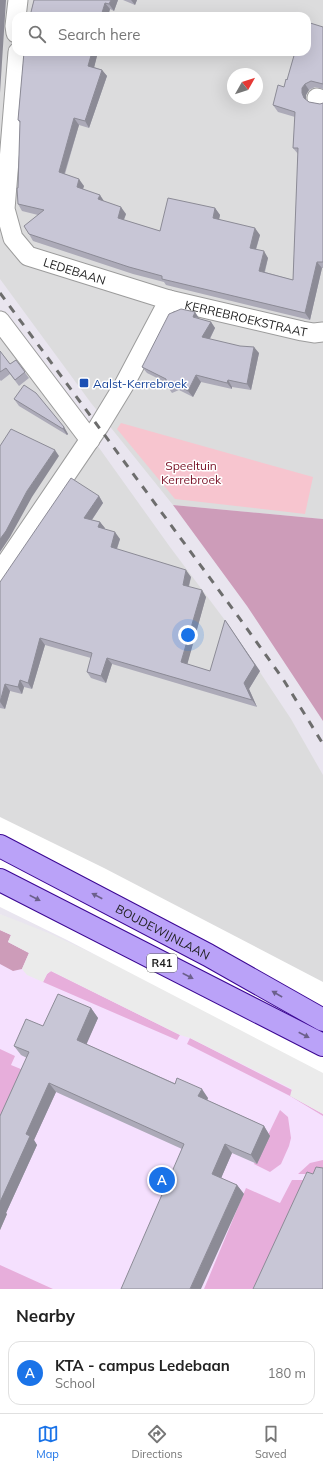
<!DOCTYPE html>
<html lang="en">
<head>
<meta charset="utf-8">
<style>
  :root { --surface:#fff; --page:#f6f6f6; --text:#222; --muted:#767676; --line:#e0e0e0; --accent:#1a73e8 }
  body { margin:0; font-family:Mulish,sans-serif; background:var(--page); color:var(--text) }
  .compass { position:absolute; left:227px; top:68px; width:36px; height:36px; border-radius:50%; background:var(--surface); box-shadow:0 4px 16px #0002; rotate:51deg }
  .you { position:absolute; left:188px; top:635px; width:14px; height:14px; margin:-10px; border:3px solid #fff; border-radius:50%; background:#1a73e8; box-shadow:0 0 0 6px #1a73e833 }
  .badge { display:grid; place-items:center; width:26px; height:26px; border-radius:50%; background:var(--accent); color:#fff; font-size:13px; font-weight:700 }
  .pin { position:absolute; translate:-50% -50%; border:2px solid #fff; box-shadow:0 1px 4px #0006 }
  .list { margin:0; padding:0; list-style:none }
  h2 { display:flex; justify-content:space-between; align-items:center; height:52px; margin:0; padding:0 16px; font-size:17px }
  h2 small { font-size:13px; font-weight:400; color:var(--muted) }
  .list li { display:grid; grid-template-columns:26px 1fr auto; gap:12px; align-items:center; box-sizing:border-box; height:64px; margin:0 8px 8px; padding:0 8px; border:1px solid var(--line); border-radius:12px }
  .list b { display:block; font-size:15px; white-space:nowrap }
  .list p { margin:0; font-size:13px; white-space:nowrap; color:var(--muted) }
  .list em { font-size:13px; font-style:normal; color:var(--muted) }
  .icon { flex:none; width:22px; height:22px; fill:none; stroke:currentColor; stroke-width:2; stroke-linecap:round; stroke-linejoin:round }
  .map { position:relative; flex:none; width:323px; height:1289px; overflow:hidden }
  .search { position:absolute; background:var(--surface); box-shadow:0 4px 16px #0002; left:12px; right:12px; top:12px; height:44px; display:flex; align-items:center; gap:10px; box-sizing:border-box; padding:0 14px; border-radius:12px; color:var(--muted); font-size:15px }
  .sheet { height:124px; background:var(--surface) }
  nav { display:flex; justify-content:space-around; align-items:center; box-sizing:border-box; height:56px; border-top:1px solid var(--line); background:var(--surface); font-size:11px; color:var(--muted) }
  nav a { display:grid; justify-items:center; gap:2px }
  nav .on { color:var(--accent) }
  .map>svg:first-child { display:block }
  .residential { fill:#dcdcdd; fill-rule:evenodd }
  .education { fill:#f5e0fe }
  .grass { fill:#e7aedb }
  .forest { fill:#cd9cb9 }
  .park { fill:#f7c5cf }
  .parking { fill:#ebebeb }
  .pier { fill:#fff }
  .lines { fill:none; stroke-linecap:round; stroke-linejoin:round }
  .minor-casing { stroke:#9c9c9c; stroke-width:21 }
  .primary-casing { stroke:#3b0793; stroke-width:24 }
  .minor { stroke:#fff; stroke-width:19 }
  .primary { stroke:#baa2f8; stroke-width:22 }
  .rail { stroke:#6d6d6d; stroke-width:3; stroke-dasharray:8 8; stroke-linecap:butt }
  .wall { fill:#acaab8 }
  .shaded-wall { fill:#8c8b96 }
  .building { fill:#c8c6d6; stroke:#8c8b96 }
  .oneway { fill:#6c608c }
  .transit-dot { fill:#1a4fb4; stroke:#fff; stroke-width:1.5 }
  .labels { text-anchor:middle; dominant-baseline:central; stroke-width:3; stroke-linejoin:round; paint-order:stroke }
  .shield { fill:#fff; stroke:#626262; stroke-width:1 }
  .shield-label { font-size:11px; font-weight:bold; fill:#1f1f1f }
  .street-label { font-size:12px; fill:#1f1f1f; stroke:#fff }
  .transit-label { font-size:12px; fill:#164399; stroke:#fff; text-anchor:start }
  .park-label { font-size:12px; fill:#791126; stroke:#fff }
</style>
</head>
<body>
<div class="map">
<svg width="323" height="1289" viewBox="0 0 323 1289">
  <rect width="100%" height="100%" fill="#e9e5ef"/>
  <!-- residential -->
  <path class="residential" d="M 0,0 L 323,0 L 323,519 L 173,505 L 91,403 L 0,279 ZM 16,16 L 307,16 L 307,52 L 16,52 ZM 233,74 L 257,74 L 257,98 L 233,98 Z
    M 0,315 L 77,417 L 170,547 L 230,627 L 291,719 L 323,775 L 323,984 L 0,821 Z"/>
  <!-- education -->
  <path class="education" d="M 0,914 L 323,1071 L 323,1289 L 0,1289 Z"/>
  <!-- grass -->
  <path class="grass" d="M 51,971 L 180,1035 L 177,1040 L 43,982 L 47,974 Z
    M 190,1038 L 292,1090 L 291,1096 L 323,1114 L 323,1116 L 290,1096 L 187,1044 Z
    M 0,1049 L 15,1056 L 11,1065 L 28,1072 L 6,1119 L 0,1116 Z
    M 280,1110 L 288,1117 L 291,1138 L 289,1146 L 281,1164 L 270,1172 L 254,1164 Z
    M 323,1160 L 323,1174 L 298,1174 L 310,1163 Z
    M 292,1180 L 311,1180 L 263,1289 L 204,1289 L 246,1188 L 280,1203 Z
    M 0,1265 L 53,1289 L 0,1289 Z"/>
  <!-- forest -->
  <path class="forest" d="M 173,505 L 323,519 L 323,721 L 247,606 Z
    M 0,930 L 11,935 L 8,942 L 29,953 L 22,969 L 13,971 L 0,964 Z"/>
  <!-- park -->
  <path class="park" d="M 121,423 L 313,477 L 305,514 L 175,499 L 117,429 Z"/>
  <!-- parking -->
  <path class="parking" d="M 0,914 L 51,934 L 196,1002 L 323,1069 L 323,1114 L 290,1096 L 292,1089 L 190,1038 L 180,1035 L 51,971 L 47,974 L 43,982 L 27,975 L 22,969 L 29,953 L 8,942 L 11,935 L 0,930 Z"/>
  <!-- pier -->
  <path class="pier" d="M 0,817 L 104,868 L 323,982 L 323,1073 L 67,940 L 0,907 Z"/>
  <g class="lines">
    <!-- minor casing -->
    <g class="minor-casing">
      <g id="minor">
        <path d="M 16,33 L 15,26 L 18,0"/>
        <path id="s1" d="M 18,52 L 5,209 L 13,238 L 28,256 L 169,300 L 302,331 L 314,333 L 323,332"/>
        <path d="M 317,98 L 323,100"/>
        <path d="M 0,321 L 90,440"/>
        <path d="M 0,572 L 99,426 L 124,385 L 169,300"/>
      </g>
    </g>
    <!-- primary casing -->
    <g class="primary-casing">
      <g id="primary">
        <path id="s2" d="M 0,846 L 208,955 L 323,1020"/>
        <path d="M 0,880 L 323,1045"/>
      </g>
    </g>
    <!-- minor -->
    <use href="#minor" class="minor"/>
    <!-- primary -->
    <use href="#primary" class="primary"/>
    <!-- rail -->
    <path class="rail" d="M 0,293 L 243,623 L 283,679 L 323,744"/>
  </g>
  <!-- wall -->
  <path class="wall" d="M 34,0 L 118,0 L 114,11 L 110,9 L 108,16 L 30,16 Z
    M 123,0 L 137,0 L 135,5 Z
    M 323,27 L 323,89 L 315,87 L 309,90 L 306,95 L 306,100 L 309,102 L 320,104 L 323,103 L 323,268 L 322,268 L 310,320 L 166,285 L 164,282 L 133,274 L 33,241 L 29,234 L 38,215 L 22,211 L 18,204 L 20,123 L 18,120 L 24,52 L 98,52 L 94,67 L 102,70 L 107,76 L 89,128 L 79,125 L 65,174 L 84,186 L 83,189 L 126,214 L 124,220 L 160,231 L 215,208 L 220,215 L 219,219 L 260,235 L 256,250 L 268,258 L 265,272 L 293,280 L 298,154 L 293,148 L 295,117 L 278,112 L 273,105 L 284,87 L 287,80 Z
    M 199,319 L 211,322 L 215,328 L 210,339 L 259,353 L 251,390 L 232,387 L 232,389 L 201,382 L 193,397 L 179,390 L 172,393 L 167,386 L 167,383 L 147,373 L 142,367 Z
    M 0,351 L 10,364 L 16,360 L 29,378 L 19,386 L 10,374 L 1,381 L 0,380 Z
    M 14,399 L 64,427 L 68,434 L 67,435 L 19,406 Z
    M 99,496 L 103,503 L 92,520 L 100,522 L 105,529 L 120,539 L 117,549 L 191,577 L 189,587 L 206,597 L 187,664 L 210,671 L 260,671 L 249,689 L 257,707 L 112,664 L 106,683 L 91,678 L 87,672 L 91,658 L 45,645 L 32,689 L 24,687 L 22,694 L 10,691 L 5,709 L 0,708 L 0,582 Z
    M 91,1008 L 98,1018 L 86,1044 L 208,1098 L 207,1100 L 264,1126 L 270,1136 L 257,1164 L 232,1153 L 221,1178 L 237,1185 L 244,1194 L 182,1149 L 56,1092 L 34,1140 L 37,1145 L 6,1213 L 7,1214 L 0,1230 L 0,1116 L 27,1058 L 21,1055 L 14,1046 L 43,1026 Z"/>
  <!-- shaded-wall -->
  <path class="shaded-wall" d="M 0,0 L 6,0 L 0,93 Z
    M 111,0 L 118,0 L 114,11 L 109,4 Z
    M 131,0 L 137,0 L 135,5 Z
    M 105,3 L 110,9 L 108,16 L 101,16 Z
    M 92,52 L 98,52 L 93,72 L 88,66 Z
    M 102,70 L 107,76 L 89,128 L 85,121 Z
    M 305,84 L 309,90 L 306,95 L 306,100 L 304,98 L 302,93 L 302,88 Z
    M 74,118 L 79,125 L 63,178 L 59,172 Z
    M 79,179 L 84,186 L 81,194 L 77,187 Z
    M 100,195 L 104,201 L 98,199 Z
    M 121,207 L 126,214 L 122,224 L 118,218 Z
    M 215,208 L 220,215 L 218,224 L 213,218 Z
    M 255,228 L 260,235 L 254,255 L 250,248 Z
    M 264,251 L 268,258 L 263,277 L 259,271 Z
    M 317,262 L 322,268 L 310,320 L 305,313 Z
    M 195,312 L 199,318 L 193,317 Z
    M 211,322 L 215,328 L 207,344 L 202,337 Z
    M 254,347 L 259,353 L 251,390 L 247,384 Z
    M 196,375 L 201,382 L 193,397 L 188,391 Z
    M 228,380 L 232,387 L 232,389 L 227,383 Z
    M 64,427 L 68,434 L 67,435 L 63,429 Z
    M 55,450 L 59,456 L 32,497 L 10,537 L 0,552 L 0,539 L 27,491 Z
    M 99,496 L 103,503 L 89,524 L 84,518 Z
    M 100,522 L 105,528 L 103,534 L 98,527 Z
    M 115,532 L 120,539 L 115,554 L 111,547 Z
    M 186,570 L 191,577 L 187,592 L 183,585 Z
    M 202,590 L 206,597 L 186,669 L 181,662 Z
    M 225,620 L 260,671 L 249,689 L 257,707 L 252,700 L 244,683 Z
    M 40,638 L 45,645 L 32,689 L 28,683 Z
    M 107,658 L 112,664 L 106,683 L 101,676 Z
    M 20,680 L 24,687 L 22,694 L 18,687 Z
    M 5,684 L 10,691 L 5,709 L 0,702 Z
    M 91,1008 L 98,1018 L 84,1050 L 77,1040 Z
    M 49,1083 L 56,1092 L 34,1140 L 37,1145 L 6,1213 L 7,1214 L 0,1230 L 0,1202 L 26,1134 Z
    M 202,1089 L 208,1098 L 205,1106 L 198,1096 Z
    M 264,1126 L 270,1136 L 257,1164 L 251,1155 Z
    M 225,1144 L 232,1153 L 219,1183 L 212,1174 Z
    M 237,1185 L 244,1194 L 201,1289 L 190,1289 Z"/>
  <!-- building -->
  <path class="building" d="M 34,0 L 111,0 L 109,4 L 105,3 L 101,16 L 30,16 Z
    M 307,22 L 323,27 L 323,84 L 311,81 L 305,84 L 302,88 L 302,93 L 304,98 L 309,102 L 320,104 L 323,103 L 323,262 L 317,262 L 305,313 L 162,279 L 162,276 L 129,267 L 29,234 L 24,226 L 44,210 L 18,204 L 17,188 L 18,188 L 20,121 L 18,120 L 24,52 L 92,52 L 88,66 L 102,70 L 85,121 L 74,118 L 59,172 L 79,179 L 77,187 L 100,195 L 98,199 L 121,207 L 118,218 L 160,231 L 168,198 L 215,208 L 213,218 L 255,228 L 250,248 L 264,251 L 259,271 L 293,280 L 298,148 L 293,148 L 295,112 L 273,105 L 278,85 L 284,87 L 286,79 L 287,80 L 295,52 L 307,52 Z
    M 181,309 L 195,312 L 193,317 L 211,322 L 202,337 L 240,346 L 254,347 L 247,384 L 228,380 L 227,383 L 196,375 L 188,391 L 175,383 L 167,386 L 166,379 L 142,367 L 169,314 Z
    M 0,351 L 10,364 L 16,360 L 25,372 L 15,380 L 6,368 L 0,372 Z
    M 24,385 L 36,393 L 64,427 L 63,429 L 14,399 Z
    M 11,429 L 55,450 L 27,491 L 6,531 L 0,539 L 0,446 Z
    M 71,478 L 99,496 L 84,518 L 100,522 L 98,527 L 115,532 L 111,547 L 186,570 L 183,585 L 202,590 L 181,662 L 210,671 L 225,620 L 255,665 L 244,683 L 252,700 L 107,658 L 101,676 L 87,672 L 92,653 L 40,638 L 28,683 L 20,680 L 18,687 L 5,684 L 0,702 L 0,582 Z
    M 58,994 L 91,1008 L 77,1040 L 175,1084 L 177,1078 L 202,1089 L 198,1096 L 264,1126 L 251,1155 L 225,1144 L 212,1174 L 237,1185 L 190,1289 L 121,1289 L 184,1144 L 49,1083 L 26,1134 L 30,1136 L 0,1202 L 0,1116 L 29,1052 L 14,1046 L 26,1019 L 43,1026 Z
    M 316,1167 L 323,1168 L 323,1289 L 253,1289 L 307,1172 L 313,1174 Z"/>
  <!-- one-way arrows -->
  <defs><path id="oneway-solid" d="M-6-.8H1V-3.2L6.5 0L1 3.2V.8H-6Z"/></defs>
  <g class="oneway">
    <use href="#oneway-solid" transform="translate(97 896) rotate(-152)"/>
    <use href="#oneway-solid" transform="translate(35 898) rotate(27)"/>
    <use href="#oneway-solid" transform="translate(188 976) rotate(27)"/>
    <use href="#oneway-solid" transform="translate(277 994) rotate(-150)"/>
    <use href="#oneway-solid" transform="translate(304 1035) rotate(27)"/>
  </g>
  <!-- markers -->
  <rect class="transit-dot" x="79" y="378" width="10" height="10" rx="2"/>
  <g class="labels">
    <!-- shield labels -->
    <rect class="shield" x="147" y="954" width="30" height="18" rx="3"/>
    <g class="shield-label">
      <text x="162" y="963">R41</text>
    </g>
    <!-- street labels -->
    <g class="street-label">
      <text stroke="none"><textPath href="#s1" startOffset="260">LEDEBAAN</textPath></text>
      <text stroke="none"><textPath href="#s1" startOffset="438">KERREBROEKSTRAAT</textPath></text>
      <text stroke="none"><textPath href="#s2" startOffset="184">BOUDEWIJNLAAN</textPath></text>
    </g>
    <!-- transit labels -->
    <g class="transit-label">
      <text x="93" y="383">Aalst-Kerrebroek</text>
    </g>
    <!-- park labels -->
    <g class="park-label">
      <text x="191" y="465">Speeltuin<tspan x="191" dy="14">Kerrebroek</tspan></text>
    </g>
  </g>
</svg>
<svg class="compass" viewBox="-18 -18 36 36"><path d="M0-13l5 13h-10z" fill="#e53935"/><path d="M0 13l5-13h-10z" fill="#767676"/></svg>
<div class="you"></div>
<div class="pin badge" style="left:162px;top:1180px">A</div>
<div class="search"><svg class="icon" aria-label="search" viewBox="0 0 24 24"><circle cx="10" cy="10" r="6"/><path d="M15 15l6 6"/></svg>Search here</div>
</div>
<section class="sheet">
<h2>Nearby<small></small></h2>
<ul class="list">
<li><span class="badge">A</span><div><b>KTA - campus Ledebaan</b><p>School</p></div><em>180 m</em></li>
</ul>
</section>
<nav>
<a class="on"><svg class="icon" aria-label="map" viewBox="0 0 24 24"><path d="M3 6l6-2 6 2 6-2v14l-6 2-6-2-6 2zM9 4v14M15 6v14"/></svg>Map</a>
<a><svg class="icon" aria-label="directions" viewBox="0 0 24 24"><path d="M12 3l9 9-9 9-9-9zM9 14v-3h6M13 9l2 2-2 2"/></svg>Directions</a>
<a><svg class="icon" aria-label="saved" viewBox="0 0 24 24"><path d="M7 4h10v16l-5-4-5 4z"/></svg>Saved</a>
</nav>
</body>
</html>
